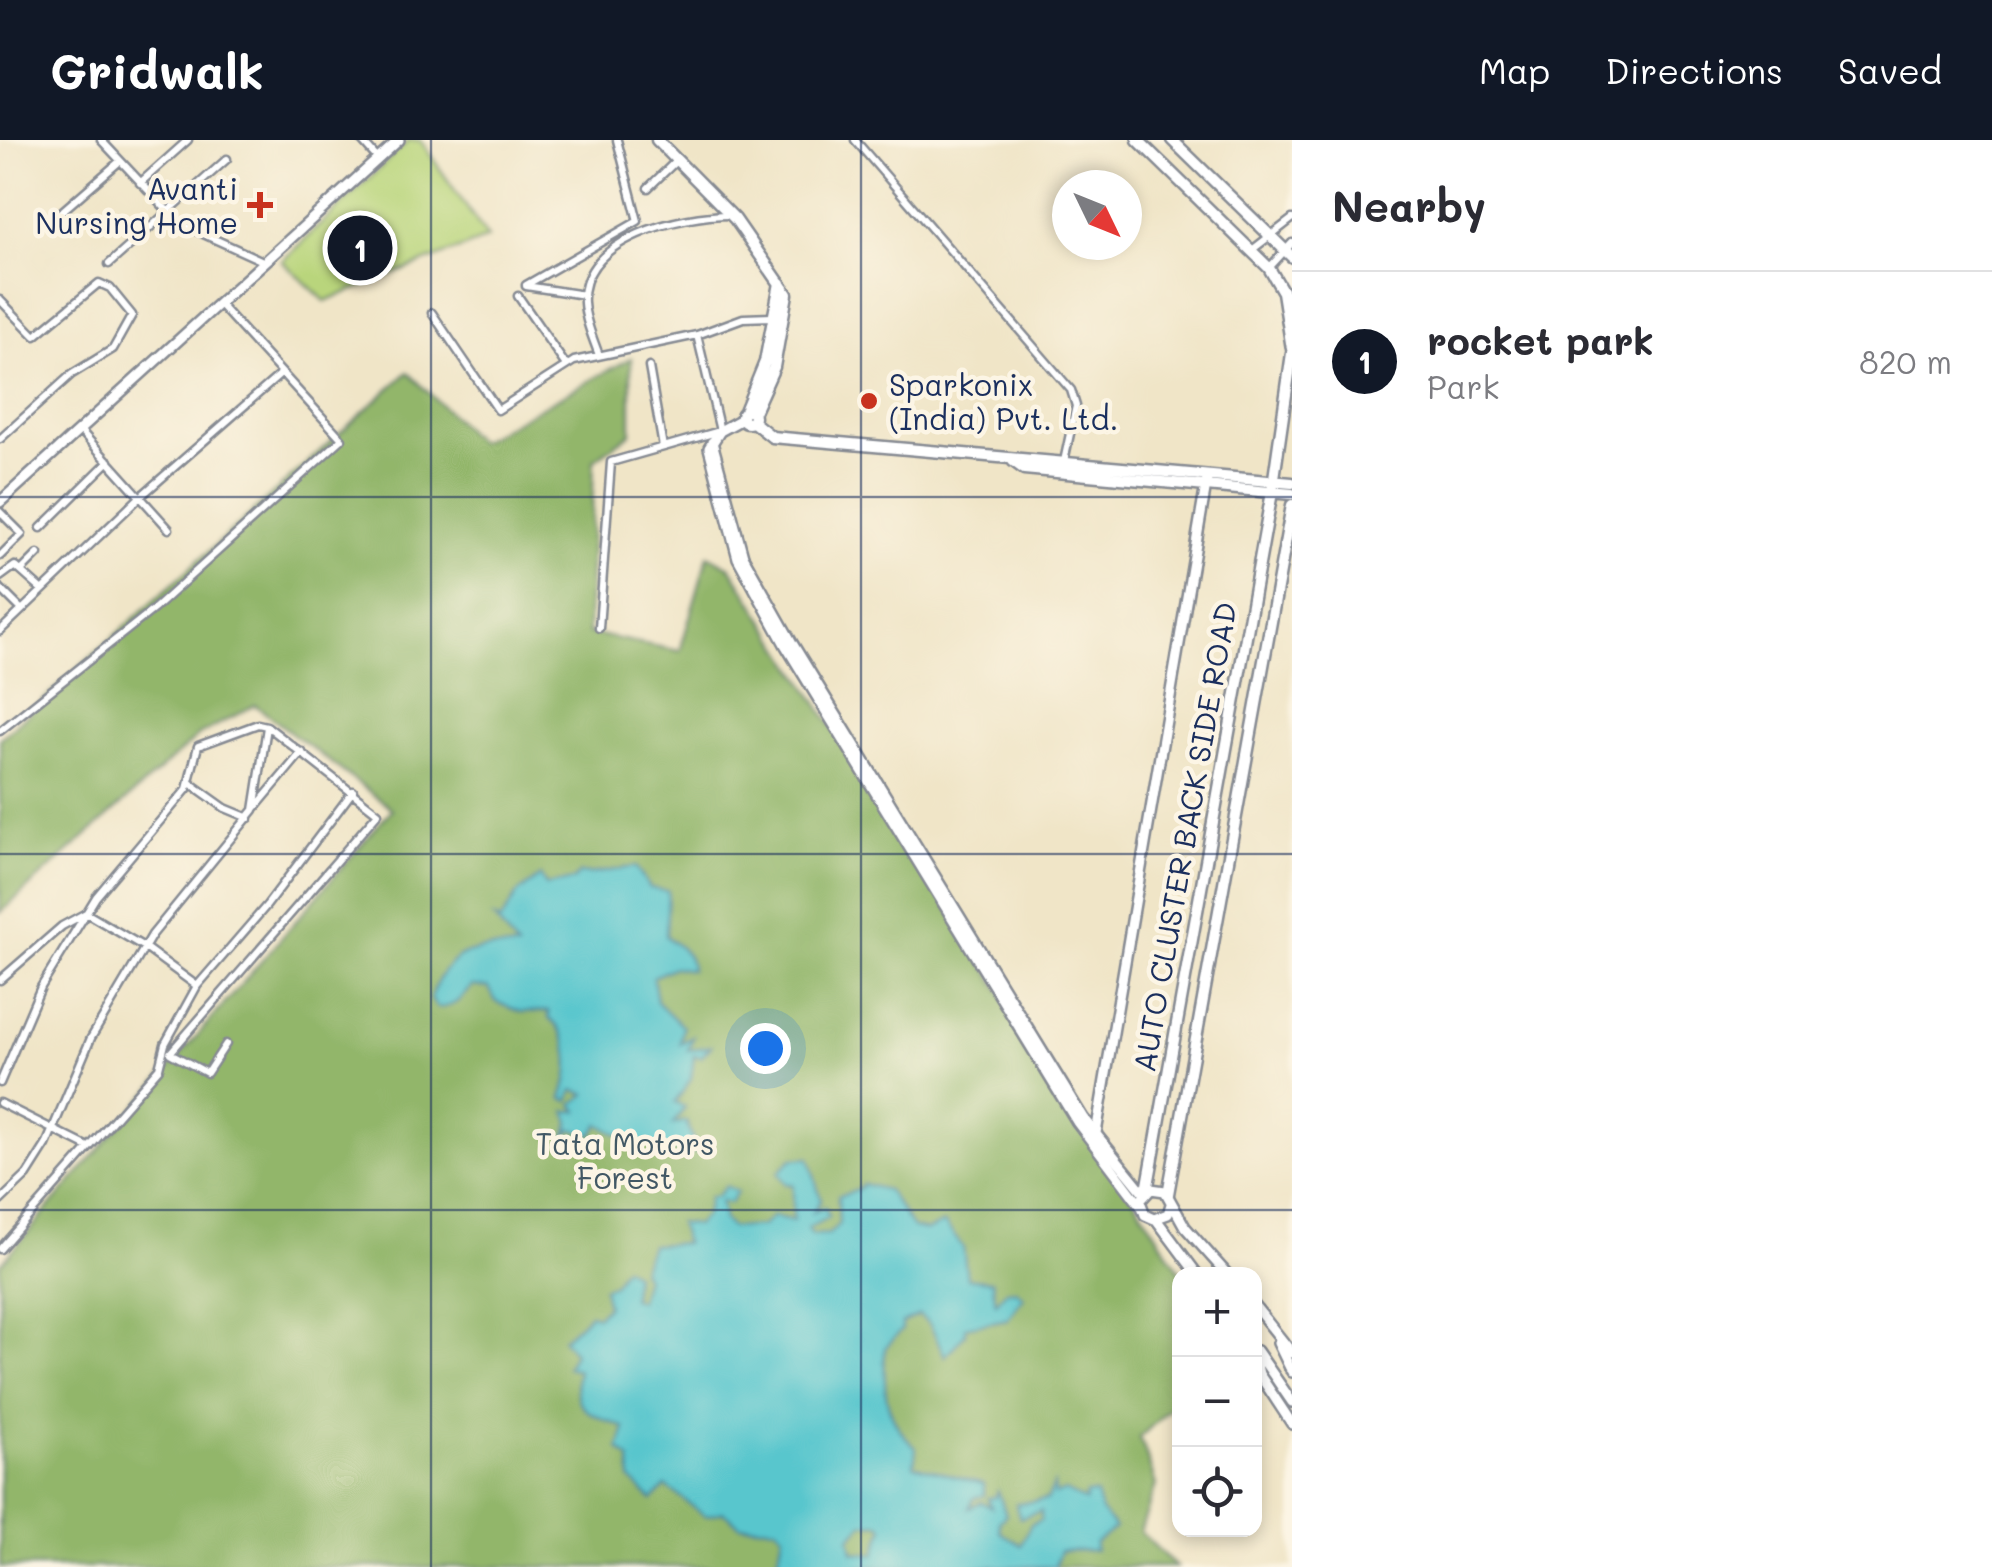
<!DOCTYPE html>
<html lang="en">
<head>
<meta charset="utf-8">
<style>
  :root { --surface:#fff; --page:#f7f7f7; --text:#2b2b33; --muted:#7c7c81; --line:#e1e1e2; --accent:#111827 }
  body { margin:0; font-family:Mali,sans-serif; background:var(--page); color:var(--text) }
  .controls { position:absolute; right:30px; bottom:30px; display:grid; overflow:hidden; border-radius:20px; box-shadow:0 5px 15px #0003 }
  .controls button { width:90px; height:90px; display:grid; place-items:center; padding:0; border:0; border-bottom:2px solid var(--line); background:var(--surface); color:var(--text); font:50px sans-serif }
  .compass { position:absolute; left:1052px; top:30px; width:90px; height:90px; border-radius:50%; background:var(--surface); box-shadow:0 5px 15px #0003; rotate:133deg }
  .you { position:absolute; left:765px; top:908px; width:35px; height:35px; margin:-25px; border:8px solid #fff; border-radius:50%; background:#1a73e8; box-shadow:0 0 0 15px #1a73e833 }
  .badge { display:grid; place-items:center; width:65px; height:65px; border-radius:50%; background:var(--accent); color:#fff; font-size:32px; font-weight:700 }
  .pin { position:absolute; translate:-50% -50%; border:5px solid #fff; box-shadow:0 2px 10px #0006 }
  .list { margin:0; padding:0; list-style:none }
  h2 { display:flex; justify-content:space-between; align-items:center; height:130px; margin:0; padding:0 40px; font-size:42px }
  h2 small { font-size:32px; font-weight:400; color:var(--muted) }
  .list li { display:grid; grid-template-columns:65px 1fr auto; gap:30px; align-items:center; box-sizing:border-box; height:180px; padding:0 40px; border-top:2px solid var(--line) }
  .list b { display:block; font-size:38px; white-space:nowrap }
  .list p { margin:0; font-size:32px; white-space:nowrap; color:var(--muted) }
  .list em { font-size:32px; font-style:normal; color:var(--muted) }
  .icon { flex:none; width:55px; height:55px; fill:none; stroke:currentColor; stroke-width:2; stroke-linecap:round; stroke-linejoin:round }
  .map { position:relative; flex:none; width:1292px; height:1427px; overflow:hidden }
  header { display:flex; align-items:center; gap:60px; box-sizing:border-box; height:140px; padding:0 50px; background:var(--accent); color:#fff }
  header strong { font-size:48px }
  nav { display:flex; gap:55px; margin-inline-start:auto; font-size:35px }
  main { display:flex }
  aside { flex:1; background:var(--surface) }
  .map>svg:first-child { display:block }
  .green { fill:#b9d57b; stroke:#6a826c; stroke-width:2.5 }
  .forest { fill:#92b66b; stroke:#567264; stroke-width:2.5 }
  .water { fill:#59c6cd; stroke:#3a7a96; stroke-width:2.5; fill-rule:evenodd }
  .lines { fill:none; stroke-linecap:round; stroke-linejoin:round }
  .street-casing { stroke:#868a92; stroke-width:11 }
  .secondary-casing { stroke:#868a92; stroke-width:14 }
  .primary-casing { stroke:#868a92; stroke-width:15 }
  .street { stroke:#fff; stroke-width:6 }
  .secondary { stroke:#fff; stroke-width:9 }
  .primary { stroke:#fff; stroke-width:10 }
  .grid { fill:none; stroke:#1b2f5e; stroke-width:2.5; stroke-opacity:0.55 }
  .poi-dot { fill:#c8321e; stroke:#fcf5e5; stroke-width:4 }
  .labels { text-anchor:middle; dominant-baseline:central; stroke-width:9; stroke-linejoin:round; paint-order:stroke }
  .poi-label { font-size:30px; fill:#1b2f5e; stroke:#fcf5e5; text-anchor:end }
  .street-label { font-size:30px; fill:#1b2f5e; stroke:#fcf5e5 }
  .park-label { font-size:30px; fill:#425865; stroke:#fcf5e5 }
</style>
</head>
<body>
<header>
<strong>Gridwalk</strong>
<nav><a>Map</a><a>Directions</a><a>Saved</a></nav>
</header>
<main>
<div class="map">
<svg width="1292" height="1427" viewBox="0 0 1292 1427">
  <rect width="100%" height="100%" fill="#fcf5e5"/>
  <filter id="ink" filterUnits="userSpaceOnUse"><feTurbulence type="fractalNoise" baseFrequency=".01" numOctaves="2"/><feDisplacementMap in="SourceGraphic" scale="20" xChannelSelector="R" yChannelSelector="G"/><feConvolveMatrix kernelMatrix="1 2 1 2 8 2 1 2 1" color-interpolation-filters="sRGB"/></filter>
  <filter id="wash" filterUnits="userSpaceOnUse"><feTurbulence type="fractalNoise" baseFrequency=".0048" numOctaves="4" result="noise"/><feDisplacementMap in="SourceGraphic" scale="40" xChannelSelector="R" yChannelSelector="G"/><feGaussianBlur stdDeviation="2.25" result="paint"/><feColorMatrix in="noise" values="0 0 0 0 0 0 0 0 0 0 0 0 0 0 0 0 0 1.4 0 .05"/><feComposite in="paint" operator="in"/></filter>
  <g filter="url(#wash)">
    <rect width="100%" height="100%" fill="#f0e5c7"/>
    <!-- green -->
    <path class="green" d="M 409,0 L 420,0 L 488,98 L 325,161 L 282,121 Z"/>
    <!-- forest -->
    <path class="forest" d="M 631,218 L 631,293 L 594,320 L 588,493 L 680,511 L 708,415 L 730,427 L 1182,1134 L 1179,1260 L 1140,1297 L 1156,1345 L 1140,1392 L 1176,1427 L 0,1427 L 0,1125 L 392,669 L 255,565 L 199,595 L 0,773 L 0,599 L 408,232 L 478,302 Z"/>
    <!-- water -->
    <path class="water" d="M 636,727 L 650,748 L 668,751 L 666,796 C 677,807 691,810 691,830 L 674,827 L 653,837 L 657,862 L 683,887 L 680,903 L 693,897 L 688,910 L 711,906 L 701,917 L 694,915 L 691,939 L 675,963 L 685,967 L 673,984 L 686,981 L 697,1012 C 660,1010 629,1003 599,984 L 592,995 L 571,989 L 564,1000 L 570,982 L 566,971 L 578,971 L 573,964 L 586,954 L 573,950 L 569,961 L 562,958 C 573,929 572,898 549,878 L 549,871 L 521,872 L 496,862 L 489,848 L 472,846 C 460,859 456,867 437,868 L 430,858 C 449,810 470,808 517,808 L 494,778 L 501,781 L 517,754 L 540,736 L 546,745 L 573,740 L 580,733 C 599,736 615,728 636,727 Z
      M 809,1018 L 821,1060 L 813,1072 L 825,1067 L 829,1077 L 808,1088 L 812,1095 L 829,1094 L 839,1084 L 838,1056 L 856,1051 L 863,1044 L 887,1050 L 913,1088 L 927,1091 L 944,1083 L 963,1107 L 967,1138 L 992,1141 L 996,1163 L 1006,1151 L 1016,1150 L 1024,1157 L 1007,1179 L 965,1187 L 965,1194 L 945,1216 L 930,1185 L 919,1175 L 902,1183 L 902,1190 L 885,1208 C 883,1251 884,1278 916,1308 L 914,1325 L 984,1344 L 984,1355 L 974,1358 L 969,1368 L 981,1362 L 991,1367 L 988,1358 L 995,1357 L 998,1351 L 1006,1375 L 999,1382 L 1000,1392 L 1021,1405 L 1031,1384 L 1041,1380 L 1041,1371 L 1020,1378 L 1016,1364 L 1047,1359 L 1054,1345 L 1055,1355 L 1065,1351 L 1085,1361 L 1086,1354 L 1096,1354 L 1101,1371 L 1115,1388 L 1095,1403 L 1095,1410 L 1060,1411 L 1055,1427 L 777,1427 L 783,1394 L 776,1387 L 740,1385 L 723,1372 L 705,1376 L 666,1346 L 652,1360 L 631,1340 L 630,1319 L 619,1309 L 625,1288 C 595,1274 569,1274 578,1230 L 567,1227 L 574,1213 L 563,1199 L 590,1174 L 597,1176 L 607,1166 L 603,1148 L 614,1144 L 624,1127 L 634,1133 L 632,1158 L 639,1161 L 645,1137 L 641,1130 L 651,1105 L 685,1103 L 678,1083 L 696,1085 L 706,1075 L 709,1057 L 716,1057 L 726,1046 L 737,1052 L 730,1063 L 720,1061 L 724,1081 L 731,1088 L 762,1086 L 773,1076 L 793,1081 L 793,1044 L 786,1044 L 778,1033 L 792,1019 ZM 880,1383 L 884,1387 L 875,1414 L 853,1412 L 850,1398 L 863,1384 Z"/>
  </g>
  <g filter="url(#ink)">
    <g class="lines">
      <!-- street casing -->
      <g class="street-casing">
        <path id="street" d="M 101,0 L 179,83 L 265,122
          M 361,0 L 378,19
          M 855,0 L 1071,250 L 1076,266 L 1063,326
          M 140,43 L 188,0
          M 648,48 L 676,21
          M 60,73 L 120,21
          M 1252,110 L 1292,79
          M 109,124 L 227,19
          M 1269,128 L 1292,103
          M 526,145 L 638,81 L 617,0
          M 526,146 L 584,155
          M 518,156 L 565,224
          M 0,160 L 35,196 L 99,143 L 110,148 L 132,175 L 113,209 L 72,234 L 0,299
          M 432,173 L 498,270 L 574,221 L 697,195 L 743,178 L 772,177
          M 599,215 C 593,199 585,180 584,163 C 580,97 683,75 730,75
          M 649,227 L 663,307
          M 80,290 L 169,389
          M 0,372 L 22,394 L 0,416
          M 41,388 L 109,321
          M 21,431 L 38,414
          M 0,437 L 15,426 L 42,450
          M 0,448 L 22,470
          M 599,488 L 611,322 L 720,291 L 697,195
          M 0,491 L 140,357 L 282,233
          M 0,591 L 154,469 L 342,299 L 220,165
          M 190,643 L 225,668 L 249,678
          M 255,668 L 302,612
          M 0,840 L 62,786 L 86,773 L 144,807 L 197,846
          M 170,913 L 207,933 L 226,904
          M 0,943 L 41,847 L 96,757 L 187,649 L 198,606 L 258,584 L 267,586 L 378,673 L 170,913
          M 0,963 L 88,1007
          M 0,1061 L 27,1035 L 46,1005 L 91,898 L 152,795 L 254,670 L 267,587
          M 0,1109 L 159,928 L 165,904 L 197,846 L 267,765 L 353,651"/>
      </g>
      <!-- secondary casing -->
      <g class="secondary-casing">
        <path id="secondary" d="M 742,279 L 720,291 L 709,308 L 738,418 L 786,506 L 1077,982 L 1140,1065
          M 712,302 L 743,416 L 792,503 L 1083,978 L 1144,1053
          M 0,362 L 399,0
          M 1095,999 L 1207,339
          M 1171,1064 L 1168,1074 L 1154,1079 L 1145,1075 L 1140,1061 L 1151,1049 L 1165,1051 L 1185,1087 L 1227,1134
          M 1156,1079 L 1197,1134
          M 1254,1165 L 1292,1213
          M 1278,1203 L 1292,1232
          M 1257,1211 L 1292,1262
          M 1254,1213 L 1259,1234 L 1292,1284"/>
      </g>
      <!-- primary casing -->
      <g class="primary-casing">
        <path id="primary" d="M 657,0 L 735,79 L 787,154 L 774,227 L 753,274
          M 1138,0 L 1269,128 L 1283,152 L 1292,209
          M 1172,0 L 1292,117
          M742 277a6 6 0 1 1 12 0a6 6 0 1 1-12 0Z
          M 745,271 L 765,222 L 780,143
          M 752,281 L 772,297 L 1292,343
          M 1013,321 L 1024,329 L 1292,354
          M 1147,1051 L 1272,352 L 1292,213
          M 1168,1054 L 1292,365"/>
      </g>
      <!-- street -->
      <use href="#street" class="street"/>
      <!-- secondary -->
      <use href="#secondary" class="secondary"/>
      <!-- primary -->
      <use href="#primary" class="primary"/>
    </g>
  </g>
  <!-- grid -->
  <path class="grid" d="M 431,0 L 431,1427M 861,0 L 861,1427M 0,357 L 1292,357M 0,714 L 1292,714M 0,1070 L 1292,1070"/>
  <!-- markers -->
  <g class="poi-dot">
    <path d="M255 50h10v10h10v10h-10v10h-10v-10h-10v-10h10z"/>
    <circle cx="869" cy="261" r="10"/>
  </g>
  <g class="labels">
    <!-- poi labels -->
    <g class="poi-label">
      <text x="238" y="48">Avanti<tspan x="238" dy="34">Nursing Home</tspan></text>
      <text x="889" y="244" text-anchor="start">Sparkonix<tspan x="889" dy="34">(India) Pvt. Ltd.</tspan></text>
    </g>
    <!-- street labels -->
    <g class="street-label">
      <text transform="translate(1184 697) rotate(-80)">AUTO CLUSTER BACK SIDE ROAD</text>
    </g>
    <!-- park labels -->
    <g class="park-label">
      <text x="625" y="1003">Tata Motors<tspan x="625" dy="34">Forest</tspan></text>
    </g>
  </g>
</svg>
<div class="controls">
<button>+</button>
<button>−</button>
<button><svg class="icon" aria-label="locate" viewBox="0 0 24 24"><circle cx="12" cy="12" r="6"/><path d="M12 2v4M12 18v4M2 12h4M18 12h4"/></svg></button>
</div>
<svg class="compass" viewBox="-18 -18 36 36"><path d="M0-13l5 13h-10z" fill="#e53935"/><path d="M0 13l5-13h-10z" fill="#7c7c81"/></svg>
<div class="you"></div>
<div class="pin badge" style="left:360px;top:108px">1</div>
</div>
<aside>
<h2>Nearby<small></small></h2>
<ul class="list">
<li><span class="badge">1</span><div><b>rocket park</b><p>Park</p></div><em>820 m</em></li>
</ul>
</aside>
</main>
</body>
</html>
